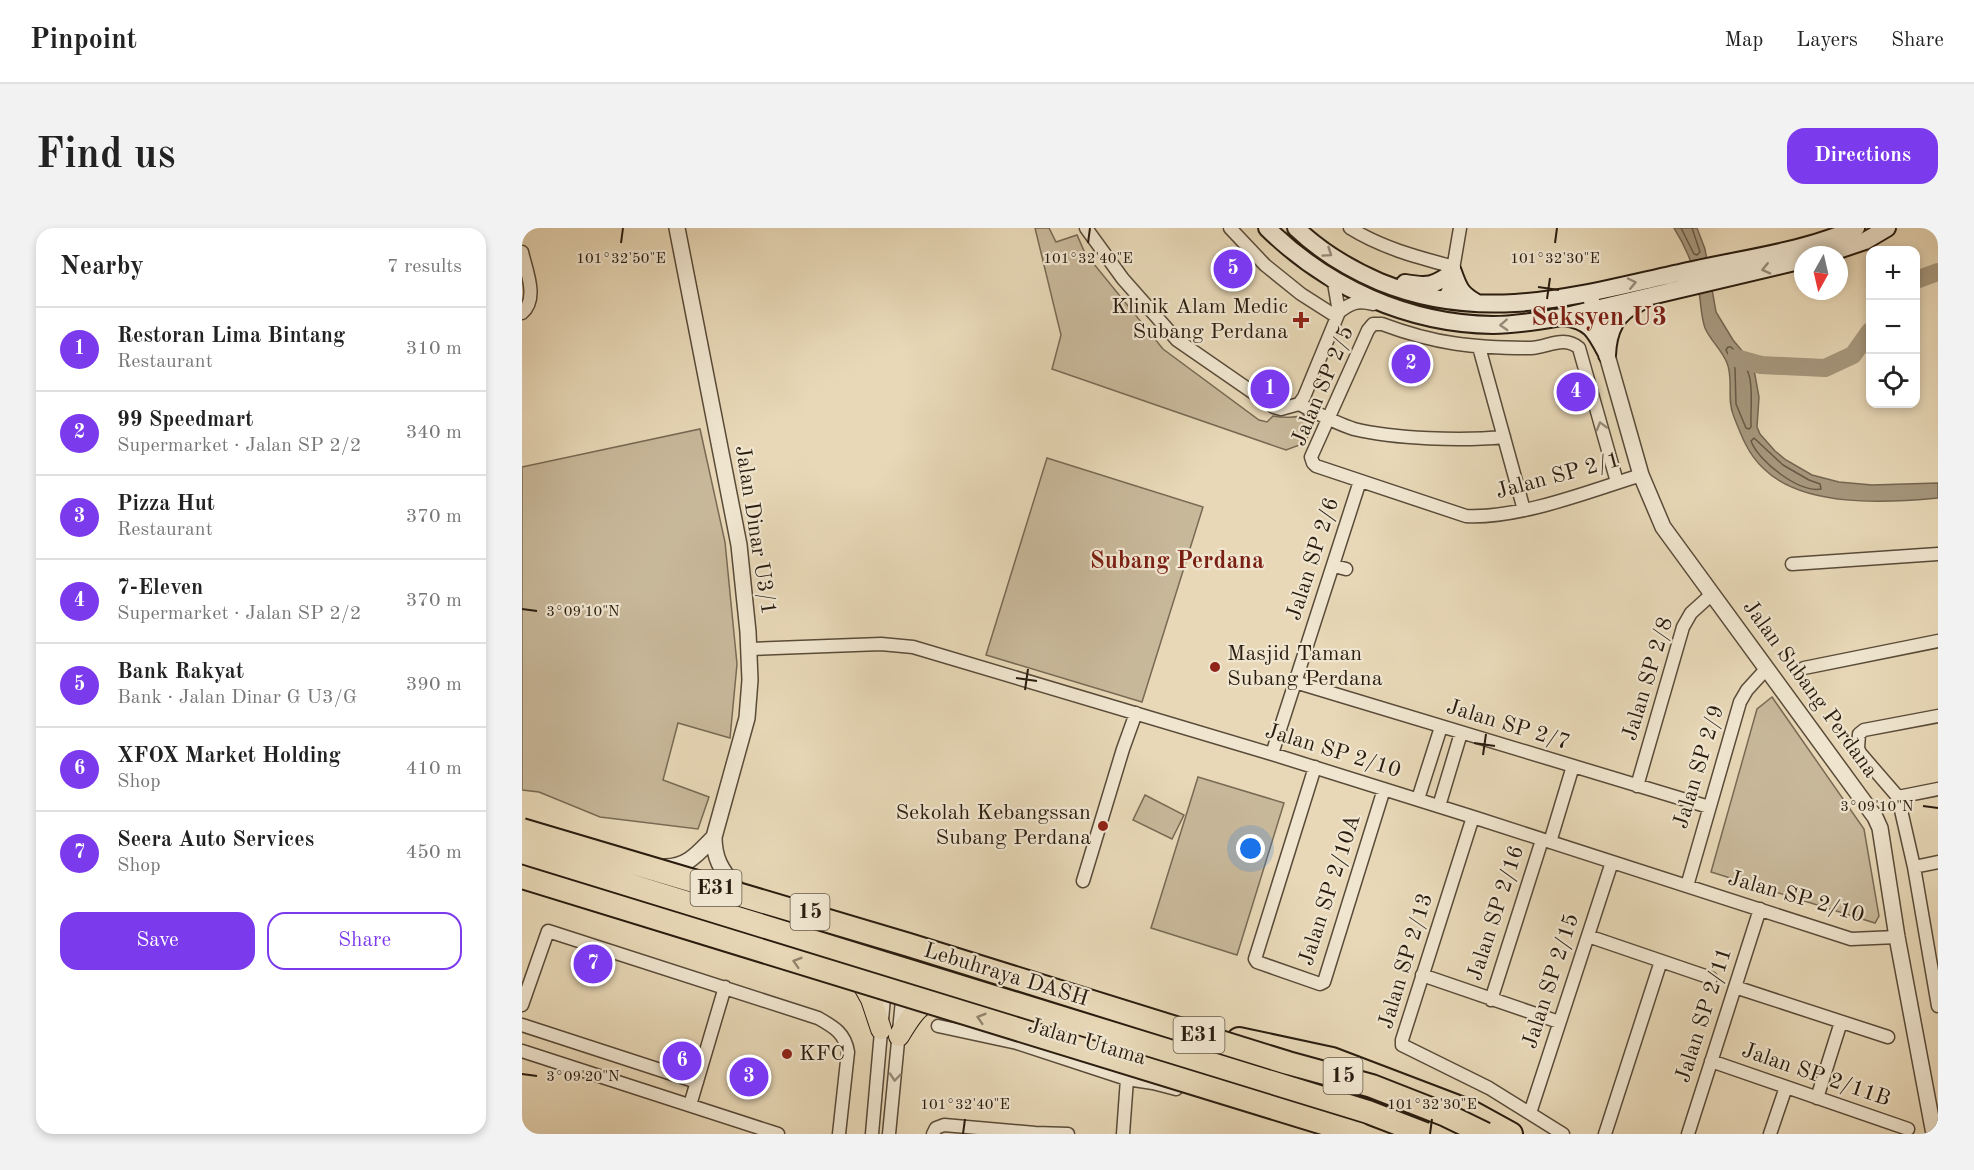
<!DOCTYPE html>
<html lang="en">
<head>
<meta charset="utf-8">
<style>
  :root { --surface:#fff; --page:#f2f2f2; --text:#222; --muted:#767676; --line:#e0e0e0; --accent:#7c3aed }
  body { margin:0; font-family:"Old Standard TT",serif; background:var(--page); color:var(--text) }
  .controls { position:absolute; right:18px; top:18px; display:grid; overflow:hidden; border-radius:12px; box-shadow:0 3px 9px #0003 }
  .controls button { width:54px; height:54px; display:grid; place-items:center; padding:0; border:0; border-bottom:2px solid var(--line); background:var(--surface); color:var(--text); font:30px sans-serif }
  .compass { position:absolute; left:1272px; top:18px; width:54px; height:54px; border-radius:50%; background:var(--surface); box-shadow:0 3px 9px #0003; rotate:188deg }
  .you { position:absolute; left:729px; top:621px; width:21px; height:21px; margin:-15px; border:4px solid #fff; border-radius:50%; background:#1a73e8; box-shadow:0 0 0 9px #1a73e833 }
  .badge { display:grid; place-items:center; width:39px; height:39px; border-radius:50%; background:var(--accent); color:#fff; font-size:20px; font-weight:700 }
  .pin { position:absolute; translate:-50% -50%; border:3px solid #fff; box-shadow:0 2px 6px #0006 }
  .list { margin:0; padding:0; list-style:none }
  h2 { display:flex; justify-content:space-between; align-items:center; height:78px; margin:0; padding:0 24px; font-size:26px }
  h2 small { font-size:20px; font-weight:400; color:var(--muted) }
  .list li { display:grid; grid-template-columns:39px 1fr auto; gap:18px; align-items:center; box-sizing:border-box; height:84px; padding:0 24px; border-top:2px solid var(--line) }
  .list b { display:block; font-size:22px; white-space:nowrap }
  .list p { margin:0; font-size:20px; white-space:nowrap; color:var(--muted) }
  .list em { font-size:20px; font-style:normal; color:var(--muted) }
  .actions { display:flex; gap:12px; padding:18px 24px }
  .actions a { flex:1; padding:14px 0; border:2px solid var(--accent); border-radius:18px; text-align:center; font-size:21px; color:var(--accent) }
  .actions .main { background:var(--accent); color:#fff }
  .icon { flex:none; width:33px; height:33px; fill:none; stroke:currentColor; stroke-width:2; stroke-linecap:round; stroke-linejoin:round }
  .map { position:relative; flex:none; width:1416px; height:906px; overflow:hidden; border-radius:18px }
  header { display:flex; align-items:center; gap:36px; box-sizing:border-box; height:84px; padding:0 30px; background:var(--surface); border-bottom:2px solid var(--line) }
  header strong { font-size:28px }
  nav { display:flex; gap:33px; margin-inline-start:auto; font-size:21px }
  .intro { display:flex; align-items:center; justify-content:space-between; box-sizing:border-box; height:144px; padding:0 36px }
  h1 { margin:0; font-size:42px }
  .button { padding:15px 27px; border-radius:18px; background:var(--accent); color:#fff; font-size:21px; font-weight:700 }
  main { display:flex; gap:36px; padding:0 36px }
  aside { flex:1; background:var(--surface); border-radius:18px; box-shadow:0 3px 9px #0003 }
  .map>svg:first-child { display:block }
  .green { fill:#c8b89a; stroke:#786a54; stroke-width:1.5 }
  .water { fill:#a7987e; stroke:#756652; stroke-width:1.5 }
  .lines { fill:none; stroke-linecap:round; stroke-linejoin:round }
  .shore { stroke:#685a46; stroke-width:1.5 }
  .river { stroke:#a7987e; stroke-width:18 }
  .minor-casing { stroke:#594b39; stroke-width:15 }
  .tertiary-casing { stroke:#594b39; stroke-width:18 }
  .secondary-casing { stroke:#291c0f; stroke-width:20 }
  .trunk-casing { stroke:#291c0f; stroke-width:22 }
  .motorway-casing { stroke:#291c0f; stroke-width:26 }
  .minor { stroke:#f0e6d0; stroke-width:12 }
  .tertiary { stroke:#f0e6d0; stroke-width:15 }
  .secondary { stroke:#f0e6d0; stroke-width:16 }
  .trunk { stroke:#e8d8b7; stroke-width:20 }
  .motorway { stroke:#e8d8b7; stroke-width:22 }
  .motorway-bridge-casing { stroke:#291c0f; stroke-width:26; stroke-linecap:butt }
  .motorway-bridge { stroke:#e8d8b7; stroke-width:22 }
  .oneway { stroke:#968b79 }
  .oneway2 { stroke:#92836b }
  .ticks { fill:none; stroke:#291c0f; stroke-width:2 }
  .poi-dot { fill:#8f2418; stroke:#f0e6d0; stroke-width:2 }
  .labels { text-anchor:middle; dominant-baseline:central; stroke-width:4.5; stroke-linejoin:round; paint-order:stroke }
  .shield { fill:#f0e6d0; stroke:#655949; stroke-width:1.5 }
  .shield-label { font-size:21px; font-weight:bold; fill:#291c0f }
  .poi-label { font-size:22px; fill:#291c0f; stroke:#f0e6d0; text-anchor:end }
  .street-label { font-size:22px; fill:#291c0f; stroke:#f0e6d0 }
  .neighbourhood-label { font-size:24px; font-weight:bold; fill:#7a1f14; stroke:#f0e6d0 }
  .quarter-label { font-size:26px; font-weight:bold; fill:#7a1f14; stroke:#f0e6d0 }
  .ticks-label { font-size:15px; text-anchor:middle; fill:#291c0f; stroke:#f0e6d0; stroke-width:4.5; stroke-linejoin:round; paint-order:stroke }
</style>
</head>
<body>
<header>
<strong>Pinpoint</strong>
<nav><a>Map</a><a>Layers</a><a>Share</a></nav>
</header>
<div class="intro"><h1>Find us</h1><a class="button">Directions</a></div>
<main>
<aside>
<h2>Nearby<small>7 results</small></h2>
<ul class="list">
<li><span class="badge">1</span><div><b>Restoran Lima Bintang</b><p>Restaurant</p></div><em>310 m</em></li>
<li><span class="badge">2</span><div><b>99 Speedmart</b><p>Supermarket · Jalan SP 2/2</p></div><em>340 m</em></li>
<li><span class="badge">3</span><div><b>Pizza Hut</b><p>Restaurant</p></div><em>370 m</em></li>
<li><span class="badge">4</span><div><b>7-Eleven</b><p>Supermarket · Jalan SP 2/2</p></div><em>370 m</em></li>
<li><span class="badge">5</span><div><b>Bank Rakyat</b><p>Bank · Jalan Dinar G U3/G</p></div><em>390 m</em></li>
<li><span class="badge">6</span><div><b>XFOX Market Holding</b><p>Shop</p></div><em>410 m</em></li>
<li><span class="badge">7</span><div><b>Seera Auto Services</b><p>Shop</p></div><em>450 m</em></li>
</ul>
<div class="actions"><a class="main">Save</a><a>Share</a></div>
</aside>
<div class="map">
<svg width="1416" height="906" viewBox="0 0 1416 906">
  <rect width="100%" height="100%" fill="#e8d8b7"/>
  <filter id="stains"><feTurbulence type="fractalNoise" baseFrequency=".00333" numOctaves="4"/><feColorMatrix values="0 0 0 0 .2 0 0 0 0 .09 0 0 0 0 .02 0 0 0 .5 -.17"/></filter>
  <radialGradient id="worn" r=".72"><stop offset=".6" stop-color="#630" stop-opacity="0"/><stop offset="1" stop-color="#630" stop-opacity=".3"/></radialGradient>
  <!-- green -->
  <path class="green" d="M 513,0 L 527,0 L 534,14 L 555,7 L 563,25 L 641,121 L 737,192 L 745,194 L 751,188 C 761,190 775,190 785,186 L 792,193 L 783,215 L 764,222 L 530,141 L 539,107 Z
    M 178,201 L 203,314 L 215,436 L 208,510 L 156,495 L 141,552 L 187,569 L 176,601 L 78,589 L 17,564 L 0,562 L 0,239 Z
    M 525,230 L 681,279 L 620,474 L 464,427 Z
    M 1250,469 L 1342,601 L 1357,688 L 1353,695 L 1189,644 L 1235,481 Z
    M 676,549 L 762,575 L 715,727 L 629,700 Z
    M 623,567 L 662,587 L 650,611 L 611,592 Z"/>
  <!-- water -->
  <path class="water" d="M 1152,0 L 1175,0 L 1183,21 L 1194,84 L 1211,112 L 1231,136 L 1237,169 L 1235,199 L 1238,206 L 1253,223 L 1264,232 L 1290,247 L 1317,254 L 1350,257 L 1416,255 L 1416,270 C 1364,275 1281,280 1241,240 C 1226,226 1219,207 1212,189 C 1204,171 1212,151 1205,135 C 1200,122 1188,112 1183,100 C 1179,89 1179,75 1177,64 C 1173,41 1164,19 1152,0 Z"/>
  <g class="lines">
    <!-- shore -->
    <path class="shore" d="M 1159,0 L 1172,26 L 1175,27 L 1178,24 L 1170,0
      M 1206,119 L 1209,119 C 1236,144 1228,166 1229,199 L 1227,201 L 1224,200 L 1214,176 L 1213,140 L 1204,122 Z
      M 1232,210 L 1261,237 L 1287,252 L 1298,256 L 1299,261 C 1277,265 1236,233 1229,213 Z"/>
    <!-- river -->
    <path class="river" d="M 1394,52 L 1416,44
      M 1214,130 L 1239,137 L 1303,140 L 1331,127 L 1348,103"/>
    <!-- minor casing -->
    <g class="minor-casing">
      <path id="minor" d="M 564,0 L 601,51 L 655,112 L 752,179 L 759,181 L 777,176
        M 708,0 L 743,37 L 779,66 L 815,89
        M 828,0 C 860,20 895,29 932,39
        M 0,24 C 4,42 17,71 0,85
        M 921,73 L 928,59 L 938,0
        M 817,84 C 829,75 835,72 851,76
        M 957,119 L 1002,282
        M 777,176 C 795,185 813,195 832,201 C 873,211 940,213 982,209
        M 777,176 L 782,169 L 817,84 L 812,55 L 806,50
        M 1095,254 L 1057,120 C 1042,107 1026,119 1009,120 C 952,120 913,116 860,96 L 851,96 L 846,102 L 789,229 L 791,235 L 794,238 L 944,288 C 997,291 1068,263 1119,247
        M 1270,336 L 1416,326
        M 812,338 L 824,341
        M 227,421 L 359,416 L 391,419 L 750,526 L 951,589 L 1329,711 L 1375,709
        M 1282,440 L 1416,413
        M 773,454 L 1187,579
        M 1416,488 L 1342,502 L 1337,506 L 1336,520 L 1338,525 L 1376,569 L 1392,639 L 1416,778
        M 750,526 L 838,253
        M 793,539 L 733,731 L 735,734 L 798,756 L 802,754 L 862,561
        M 1115,558 L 1161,399 L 1169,385 L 1190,366
        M 1376,569 L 1416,561
        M 896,571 L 919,499
        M 917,578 L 939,505
        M 951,589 L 880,812 L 880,817 L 967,860 L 1041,906
        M 1028,614 L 1051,538
        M 1392,639 L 1416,634
        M 561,653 L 601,521 L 614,485
        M 1165,658 L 1218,474 L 1225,462 L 1245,440
        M 1066,708 L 1189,750
        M 900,747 L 1037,794
        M 1213,759 L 1366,809
        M 969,772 L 1020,612
        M 0,777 L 26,703 L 296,790 C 312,799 323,805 326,824 L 317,906
        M 0,797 L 175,854
        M 416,798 L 495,815 L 605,851 L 631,855 L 654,861
        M 0,823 L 256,906
        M 1189,833 L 1386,901
        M 1295,870 L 1319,794
        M 168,877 L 203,759
        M 1008,885 L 1090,634
        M 350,906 L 363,758
        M 367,906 L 381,762
        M 411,906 L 414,900 L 422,897 L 513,905 L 546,906
        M 601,906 L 605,851
        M 1083,906 L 1139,733
        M 1166,906 L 1238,681
        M 1248,906 L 1264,859"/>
    </g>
    <!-- tertiary casing -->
    <g class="tertiary-casing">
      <path id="tertiary" d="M 155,0 L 217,317 L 226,404 L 228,452 L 225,490 L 192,609 C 192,630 199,642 213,658
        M 1069,71 L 1119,247 L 1141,299 L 1353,589 L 1358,600 L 1375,709 L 1412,906
        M 143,639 C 166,639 176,625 192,609"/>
    </g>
    <!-- secondary casing -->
    <g class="secondary-casing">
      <path id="secondary" d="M 745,0 C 805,59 886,96 971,97 C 995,97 1017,93 1040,89 L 1281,32
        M 774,0 C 798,23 828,41 858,54 C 966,98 1062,65 1171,42 C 1225,30 1283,23 1334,0
        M 1301,27 L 1343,13 L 1365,0
        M 883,55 C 906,59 912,58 931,44 C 937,61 939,66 955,75
        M 1042,89 C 1069,93 1073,103 1085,126
        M 1085,127 C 1086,103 1094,84 1117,75"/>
    </g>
    <!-- trunk casing -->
    <g class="trunk-casing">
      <path id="trunk" d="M 306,724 L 340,755 L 349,771 L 359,801
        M 377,808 C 401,767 408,769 454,769"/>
    </g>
    <!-- motorway casing -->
    <g class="motorway-casing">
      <path id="motorway" d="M 66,661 L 137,674
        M 717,811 L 810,831 L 949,884 L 989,906"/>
    </g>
    <!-- minor -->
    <use href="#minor" class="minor"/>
    <!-- tertiary -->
    <use href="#tertiary" class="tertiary"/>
    <!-- secondary -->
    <use href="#secondary" class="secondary"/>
    <!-- trunk -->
    <use href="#trunk" class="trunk"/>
    <!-- motorway -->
    <use href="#motorway" class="motorway"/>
    <!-- motorway-bridge casing -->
    <g class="motorway-bridge-casing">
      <path id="motorway-bridge" d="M 0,602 L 387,717 L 766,835 L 850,858 L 924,887 L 963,906
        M 0,624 L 846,884 L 903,906
        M 0,649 L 837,906"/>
    </g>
    <!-- motorway-bridge -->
    <use href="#motorway-bridge" class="motorway-bridge"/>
  </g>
  <!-- one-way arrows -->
  <defs><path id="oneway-chevron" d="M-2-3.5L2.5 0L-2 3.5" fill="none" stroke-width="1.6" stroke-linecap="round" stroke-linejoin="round" transform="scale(1.5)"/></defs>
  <g class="oneway">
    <use href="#oneway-chevron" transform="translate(806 25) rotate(34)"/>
    <use href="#oneway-chevron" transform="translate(1244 41) rotate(167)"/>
    <use href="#oneway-chevron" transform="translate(1110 55) rotate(-12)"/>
    <use href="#oneway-chevron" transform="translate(982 97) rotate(177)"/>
    <use href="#oneway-chevron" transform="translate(1079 198) rotate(-106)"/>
    <use href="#oneway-chevron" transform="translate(373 849) rotate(95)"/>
  </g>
  <g class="oneway2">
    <use href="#oneway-chevron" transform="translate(275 734) rotate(-163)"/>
    <use href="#oneway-chevron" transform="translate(459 790) rotate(-163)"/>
  </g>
  <!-- ticks -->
  <path class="ticks" d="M 99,15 L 101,0M 566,15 L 568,0M 1033,15 L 1035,0M 1016,59 L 1037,62M 1025,71 L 1028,50M 0,381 L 15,383M 494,450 L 515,453M 503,462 L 506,441M 952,515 L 973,518M 961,527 L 964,506M 1401,578 L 1416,580M 0,846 L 15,848M 441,906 L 443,891M 908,906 L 910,891"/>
  <!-- markers -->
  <g class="poi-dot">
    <path d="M776 83h6v6h6v6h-6v6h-6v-6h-6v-6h6z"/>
    <circle cx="693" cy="439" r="6"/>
    <circle cx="581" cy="598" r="6"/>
    <circle cx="265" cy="826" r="6"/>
  </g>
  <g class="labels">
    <!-- shield labels -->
    <g class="shield">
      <rect x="168.5" y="642" width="51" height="36" rx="4.5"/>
      <rect x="268.5" y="666" width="39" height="36" rx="4.5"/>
      <rect x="651.5" y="789" width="51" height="36" rx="4.5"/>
      <rect x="801.5" y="830" width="39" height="36" rx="4.5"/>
    </g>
    <g class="shield-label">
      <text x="194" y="660">E31</text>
      <text x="288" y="684">15</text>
      <text x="677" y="807">E31</text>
      <text x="821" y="848">15</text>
    </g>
    <!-- poi labels -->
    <g class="poi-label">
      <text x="766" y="79">Klinik Alam Medic<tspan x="766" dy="25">Subang Perdana</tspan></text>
      <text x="705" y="426" text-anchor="start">Masjid Taman<tspan x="705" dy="25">Subang Perdana</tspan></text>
      <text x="569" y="585">Sekolah Kebangssan<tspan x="569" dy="25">Subang Perdana</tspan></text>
      <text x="277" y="826" text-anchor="start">KFC</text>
    </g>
    <!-- street labels -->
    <g class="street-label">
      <text transform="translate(801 158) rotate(-67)">Jalan SP 2/5</text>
      <text transform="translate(1036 248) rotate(-15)">Jalan SP 2/1</text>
      <text transform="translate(233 302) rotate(81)">Jalan Dinar U3/1</text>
      <text transform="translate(791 331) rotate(-72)">Jalan SP 2/6</text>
      <text transform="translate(1126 451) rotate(-73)">Jalan SP 2/8</text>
      <text transform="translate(1288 461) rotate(54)">Jalan Subang Perdana</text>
      <text transform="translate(986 497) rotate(17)">Jalan SP 2/7</text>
      <text transform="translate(811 523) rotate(17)">Jalan SP 2/10</text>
      <text transform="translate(1177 539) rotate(-73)">Jalan SP 2/9</text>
      <text transform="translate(808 662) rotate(-72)">Jalan SP 2/10A</text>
      <text transform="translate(1274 669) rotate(16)">Jalan SP 2/10</text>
      <text transform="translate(974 685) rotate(-72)">Jalan SP 2/16</text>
      <text transform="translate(884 733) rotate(-73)">Jalan SP 2/13</text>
      <text transform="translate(484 747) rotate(17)">Lebuhraya DASH</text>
      <text transform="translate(1029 753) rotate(-72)">Jalan SP 2/15</text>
      <text transform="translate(1182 787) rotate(-72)">Jalan SP 2/11</text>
      <text transform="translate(565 814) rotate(16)">Jalan Utama</text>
      <text transform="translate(1294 847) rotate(19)">Jalan SP 2/11B</text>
    </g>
    <!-- neighbourhood labels -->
    <g class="neighbourhood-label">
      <text x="655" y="334">Subang Perdana</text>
    </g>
    <!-- quarter labels -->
    <g class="quarter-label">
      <text x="1077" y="90">Seksyen U3</text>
    </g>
  </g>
  <g class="ticks-label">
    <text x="99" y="35">101°32'50"E</text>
    <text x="566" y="35">101°32'40"E</text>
    <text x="1033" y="35">101°32'30"E</text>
    <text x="61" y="388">3°09'10"N</text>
    <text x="1355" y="583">3°09'10"N</text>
    <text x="61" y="853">3°09'20"N</text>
    <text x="443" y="881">101°32'40"E</text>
    <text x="910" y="881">101°32'30"E</text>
  </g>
  <rect width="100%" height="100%" filter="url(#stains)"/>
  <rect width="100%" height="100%" fill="url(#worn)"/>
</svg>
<div class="controls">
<button>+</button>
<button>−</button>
<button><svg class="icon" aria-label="locate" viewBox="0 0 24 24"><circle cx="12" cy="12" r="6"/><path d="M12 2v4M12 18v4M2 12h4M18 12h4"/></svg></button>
</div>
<svg class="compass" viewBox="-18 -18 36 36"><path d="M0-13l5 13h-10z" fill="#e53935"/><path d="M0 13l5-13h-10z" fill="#767676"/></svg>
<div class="you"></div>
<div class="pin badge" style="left:748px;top:161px">1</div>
<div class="pin badge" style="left:889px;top:136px">2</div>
<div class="pin badge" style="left:227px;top:849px">3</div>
<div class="pin badge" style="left:1054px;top:164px">4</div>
<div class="pin badge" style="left:711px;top:41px">5</div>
<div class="pin badge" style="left:160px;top:833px">6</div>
<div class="pin badge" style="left:71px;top:736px">7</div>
</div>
</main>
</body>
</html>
